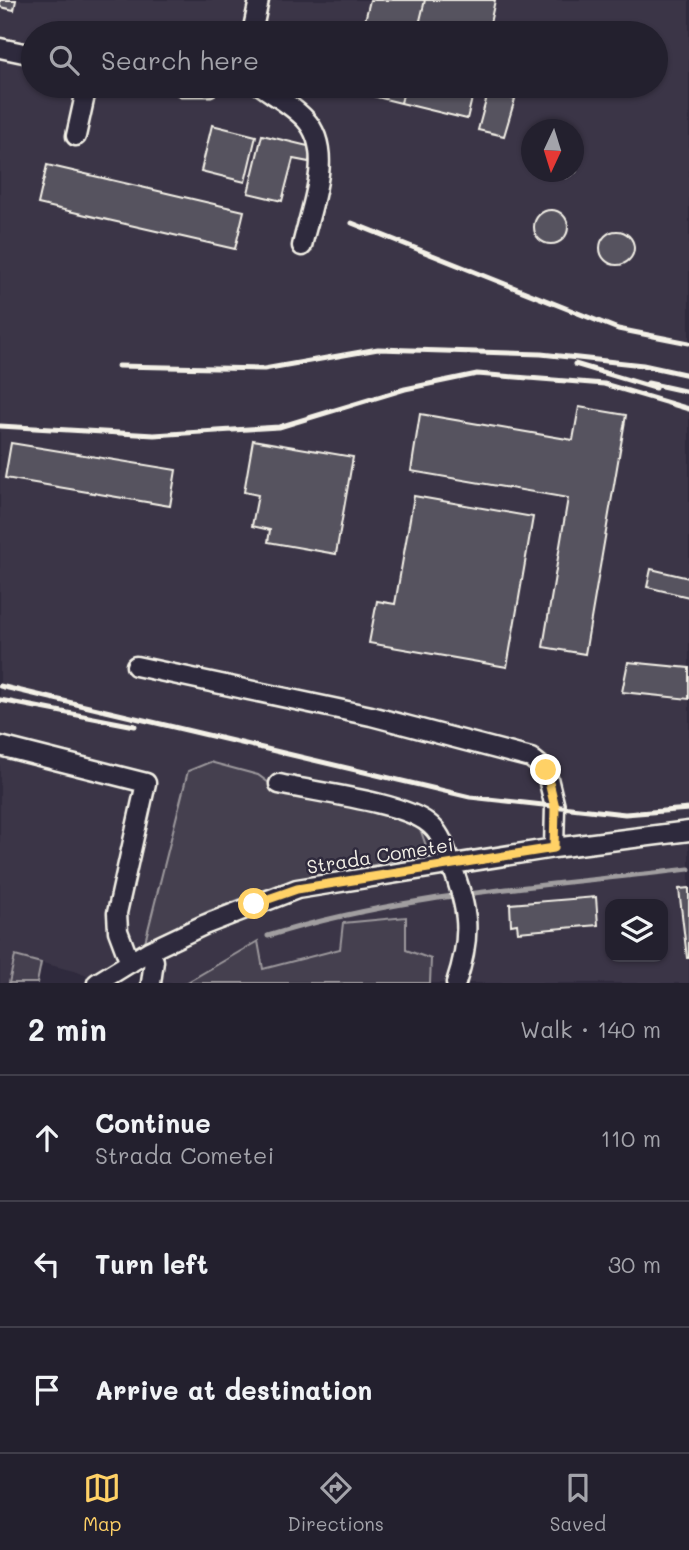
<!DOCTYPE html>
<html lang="en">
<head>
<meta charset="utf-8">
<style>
  :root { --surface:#23202e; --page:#2b2836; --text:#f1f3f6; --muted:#a3a3aa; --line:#403e4a; --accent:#ffd166 }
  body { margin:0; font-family:Mali,sans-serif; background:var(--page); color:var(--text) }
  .controls { position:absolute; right:21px; bottom:21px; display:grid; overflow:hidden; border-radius:14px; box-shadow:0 2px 5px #0004 }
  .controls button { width:63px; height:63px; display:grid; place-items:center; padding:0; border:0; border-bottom:2px solid var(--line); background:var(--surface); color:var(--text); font:35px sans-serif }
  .compass { position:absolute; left:521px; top:119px; width:63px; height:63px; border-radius:50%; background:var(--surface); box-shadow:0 2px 5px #0004; rotate:184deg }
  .stop { position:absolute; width:21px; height:21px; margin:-16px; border:5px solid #ffd166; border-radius:50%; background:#fff }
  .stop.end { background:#ffd166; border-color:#fff; box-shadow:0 2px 7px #0008 }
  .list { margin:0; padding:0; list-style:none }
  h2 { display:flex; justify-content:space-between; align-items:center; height:91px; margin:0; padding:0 28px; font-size:30px }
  h2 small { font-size:23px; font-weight:400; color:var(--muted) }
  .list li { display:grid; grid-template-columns:46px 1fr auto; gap:21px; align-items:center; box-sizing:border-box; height:126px; padding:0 28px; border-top:2px solid var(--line) }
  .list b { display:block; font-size:26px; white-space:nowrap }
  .list p { margin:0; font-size:23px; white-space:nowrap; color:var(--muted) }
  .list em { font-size:23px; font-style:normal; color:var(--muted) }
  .icon { flex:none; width:38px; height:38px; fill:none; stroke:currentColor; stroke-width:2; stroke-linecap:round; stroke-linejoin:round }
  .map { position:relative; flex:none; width:689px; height:983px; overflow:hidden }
  .search { position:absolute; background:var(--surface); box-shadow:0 2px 5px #0004; left:21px; right:21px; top:21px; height:77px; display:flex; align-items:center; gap:18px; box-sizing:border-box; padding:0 24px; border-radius:38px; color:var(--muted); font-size:26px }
  .sheet { height:469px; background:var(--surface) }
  nav { display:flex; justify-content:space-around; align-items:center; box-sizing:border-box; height:98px; border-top:2px solid var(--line); background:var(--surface); font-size:19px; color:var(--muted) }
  nav a { display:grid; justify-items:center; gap:4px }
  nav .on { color:var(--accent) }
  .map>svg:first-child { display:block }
  .built { fill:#3b3647; fill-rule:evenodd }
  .green { fill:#454050; stroke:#9c989c; stroke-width:2 }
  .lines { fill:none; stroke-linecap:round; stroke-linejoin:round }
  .stream { stroke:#a19ea0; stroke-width:5 }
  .building { fill:#56525f; stroke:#f4f1e8; stroke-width:2 }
  .minor-casing { stroke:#f4f1e8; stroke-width:23 }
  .minor { stroke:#2f2a3d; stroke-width:18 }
  .rail { stroke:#f4f1e8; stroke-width:5 }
  .route { stroke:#ffd166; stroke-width:9 }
  .labels { text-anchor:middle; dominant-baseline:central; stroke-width:5; stroke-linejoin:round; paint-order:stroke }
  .street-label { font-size:19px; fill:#f4f1e8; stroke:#2f2a3d }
</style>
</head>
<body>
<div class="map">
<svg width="689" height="983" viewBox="0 0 689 983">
  <rect width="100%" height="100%" fill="#2f2a3d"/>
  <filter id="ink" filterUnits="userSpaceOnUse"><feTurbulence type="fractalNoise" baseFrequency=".0143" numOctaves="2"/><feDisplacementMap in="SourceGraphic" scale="14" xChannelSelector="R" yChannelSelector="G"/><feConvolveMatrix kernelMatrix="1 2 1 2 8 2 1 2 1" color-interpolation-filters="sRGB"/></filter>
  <g filter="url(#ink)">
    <!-- built -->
    <path class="built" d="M 0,0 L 689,0 L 689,983 L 151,983 L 149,951 L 97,983 L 85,974 L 16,956 L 9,983 L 0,983 ZM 33,33 L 656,33 L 656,86 L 33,86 ZM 532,130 L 574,130 L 574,172 L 532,172 ZM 610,904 L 663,904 L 663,957 L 610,957 Z"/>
    <!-- green -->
    <path class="green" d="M 210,762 L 258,775 L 286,795 L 398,815 L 419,826 L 429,854 L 280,884 L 209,911 L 145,942 L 188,771 Z
      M 406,917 L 406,950 L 431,959 L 430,983 L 186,983 L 258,941 L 263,969 L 340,949 L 343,923 Z
      M 15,956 L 41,963 L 37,983 L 9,983 Z"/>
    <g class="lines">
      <!-- stream -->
      <path class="stream" d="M 268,936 C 403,893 549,886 689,869"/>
    </g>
    <!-- building -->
    <path class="building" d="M 0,0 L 16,0 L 14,10 L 0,7 Z
      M 370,0 L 425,0 L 417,33 L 362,33 Z
      M 425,0 L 495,0 L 488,33 L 417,33 Z
      M 350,86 L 405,86 L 401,103 L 349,90 Z
      M 405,86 L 475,86 L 467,119 L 401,103 Z
      M 488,93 L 515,99 L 504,136 L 478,130 Z
      M 212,125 L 256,136 L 245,182 L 201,171 Z
      M 262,135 L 312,147 L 309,162 L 293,159 L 282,201 L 248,193 Z
      M 574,149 L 580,162 L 576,172 L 566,178 L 551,174 L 549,172 L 574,172 Z
      M 47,165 L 244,211 L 235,249 L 38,204 Z
      M534 227a17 17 0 1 1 34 0a17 17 0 1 1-34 0Z
      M600 248a17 17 0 1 1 34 0a17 17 0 1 1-34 0Z
      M 579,407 L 626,415 L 585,654 L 543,647 L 568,498 L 411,471 L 420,414 L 573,440 Z
      M 253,440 L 353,457 L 336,554 L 268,542 L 270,530 L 252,526 L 258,495 L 244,492 Z
      M 11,443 L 176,470 L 170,506 L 5,478 Z
      M 414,496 L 533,517 L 507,667 L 369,643 L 377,601 L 395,604 Z
      M 651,569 L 689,578 L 689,597 L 647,587 Z
      M 628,662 L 689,668 L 689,699 L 622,692 Z
      M 689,888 L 689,958 L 687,958 L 679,889 Z
      M 596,897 L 598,925 L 518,932 L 517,924 L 511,925 L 510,904 Z"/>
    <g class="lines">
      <!-- minor casing -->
      <g class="minor-casing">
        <path id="minor" d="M 252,33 L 259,0
          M 0,48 L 33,55
          M 183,86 L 209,86
          M 261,86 C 275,96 293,106 305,119 C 336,152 310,208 302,246
          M 76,136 L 87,86
          M 136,666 L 371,716 L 531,758 L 546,770 L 555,807 L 554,848
          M 0,746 L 146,783 L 117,913 L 118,931 L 130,963
          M 279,784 C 314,792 402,802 428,823 C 442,833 445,850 451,864 C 469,910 472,935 456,983
          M 149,951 L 154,961 L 151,983
          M 97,983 L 149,951 L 204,925 L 297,889 L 554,848 L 689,831"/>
      </g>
      <!-- minor -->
      <use href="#minor" class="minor"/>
      <!-- rail -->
      <path class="rail" d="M 352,223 L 618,329 L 689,343
        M 575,364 L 655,388
        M 118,366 L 264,369 L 378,349 L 541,354 L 643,365 L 689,375
        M 648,383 L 689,392
        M 0,426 L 154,435 L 279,427 L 405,389 L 477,374 L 604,384 L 689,409
        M 0,686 L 470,797 L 625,814 L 689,809
        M 0,700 L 135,726"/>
    </g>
  </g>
  <g class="lines" filter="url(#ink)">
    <!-- route -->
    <path class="route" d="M 254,904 L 297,889 L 554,848 L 555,807 L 546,770"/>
  </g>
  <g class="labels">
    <!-- street labels -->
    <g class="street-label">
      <text transform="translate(380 855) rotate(-9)">Strada Cometei</text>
    </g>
  </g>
</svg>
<div class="controls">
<button><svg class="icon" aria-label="layers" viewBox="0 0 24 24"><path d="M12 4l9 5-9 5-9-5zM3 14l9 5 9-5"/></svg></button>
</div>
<svg class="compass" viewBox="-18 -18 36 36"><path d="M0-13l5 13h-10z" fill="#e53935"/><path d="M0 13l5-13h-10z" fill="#a3a3aa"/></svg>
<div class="stop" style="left:254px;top:904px"></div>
<div class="stop end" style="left:546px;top:770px"></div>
<div class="search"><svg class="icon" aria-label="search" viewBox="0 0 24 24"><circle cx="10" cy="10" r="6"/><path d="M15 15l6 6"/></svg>Search here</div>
</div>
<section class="sheet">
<h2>2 min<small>Walk · 140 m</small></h2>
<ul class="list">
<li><svg class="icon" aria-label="ahead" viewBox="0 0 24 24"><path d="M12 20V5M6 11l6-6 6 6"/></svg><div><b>Continue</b><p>Strada Cometei</p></div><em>110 m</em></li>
<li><svg class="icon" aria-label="left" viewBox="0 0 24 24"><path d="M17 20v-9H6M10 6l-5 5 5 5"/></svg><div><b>Turn left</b></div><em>30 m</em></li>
<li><svg class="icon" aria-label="arrive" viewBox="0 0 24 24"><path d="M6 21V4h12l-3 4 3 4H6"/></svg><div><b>Arrive at destination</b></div></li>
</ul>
</section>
<nav>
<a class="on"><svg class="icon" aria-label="map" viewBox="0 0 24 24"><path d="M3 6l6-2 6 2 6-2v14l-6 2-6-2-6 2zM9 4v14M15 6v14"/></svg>Map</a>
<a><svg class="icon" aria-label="directions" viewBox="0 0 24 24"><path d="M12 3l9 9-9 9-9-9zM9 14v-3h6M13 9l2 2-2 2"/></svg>Directions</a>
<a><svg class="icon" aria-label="saved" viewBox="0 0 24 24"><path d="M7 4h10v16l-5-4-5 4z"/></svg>Saved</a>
</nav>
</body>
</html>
